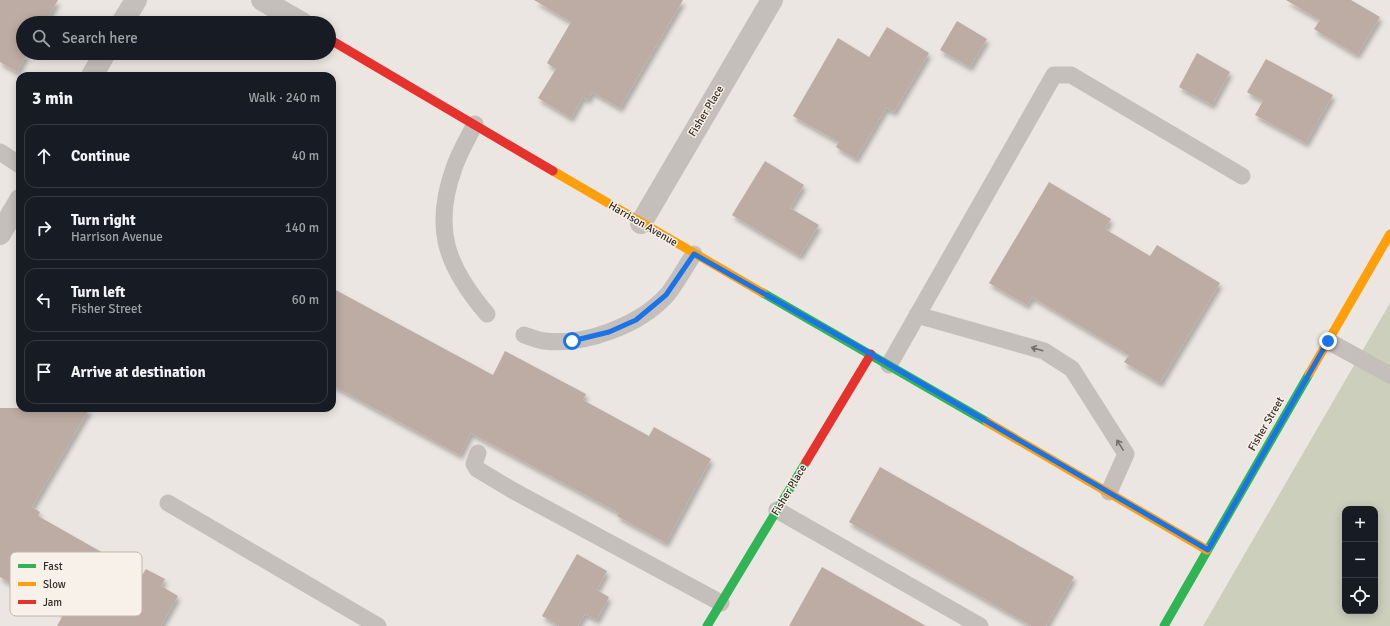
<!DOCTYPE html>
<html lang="en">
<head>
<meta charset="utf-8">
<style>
  :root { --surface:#171b24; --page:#242831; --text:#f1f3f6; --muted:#9ea1a6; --line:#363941 }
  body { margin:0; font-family:Signika,sans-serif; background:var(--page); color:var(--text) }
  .controls { position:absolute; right:12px; bottom:12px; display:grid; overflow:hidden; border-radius:8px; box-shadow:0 2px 10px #0003 }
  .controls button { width:36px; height:36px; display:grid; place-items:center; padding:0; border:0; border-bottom:1px solid var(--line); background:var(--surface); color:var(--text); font:20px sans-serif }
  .stop { position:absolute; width:12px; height:12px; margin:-9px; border:3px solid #1a73e8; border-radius:50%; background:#fff }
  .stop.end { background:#1a73e8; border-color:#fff; box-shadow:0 1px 4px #0008 }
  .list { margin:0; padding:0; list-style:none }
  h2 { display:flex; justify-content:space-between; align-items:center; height:52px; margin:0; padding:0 16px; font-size:17px }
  h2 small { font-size:13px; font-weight:400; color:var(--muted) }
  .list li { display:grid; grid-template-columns:26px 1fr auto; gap:12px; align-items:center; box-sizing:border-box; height:64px; margin:0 8px 8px; padding:0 8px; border:1px solid var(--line); border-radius:12px }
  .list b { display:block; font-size:15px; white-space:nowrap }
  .list p { margin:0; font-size:13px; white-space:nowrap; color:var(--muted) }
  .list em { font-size:13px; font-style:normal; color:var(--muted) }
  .icon { flex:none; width:22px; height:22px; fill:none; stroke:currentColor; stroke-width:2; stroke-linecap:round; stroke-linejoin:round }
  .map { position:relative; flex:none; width:1390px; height:626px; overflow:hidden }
  .search { position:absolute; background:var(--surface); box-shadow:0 2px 10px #0003; left:16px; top:16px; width:320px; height:44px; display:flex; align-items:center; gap:10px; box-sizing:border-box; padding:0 14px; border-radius:22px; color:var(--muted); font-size:15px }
  .panel { position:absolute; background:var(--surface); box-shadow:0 2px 10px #0003; left:16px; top:72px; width:320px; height:340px; border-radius:12px }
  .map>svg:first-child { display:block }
  .green { fill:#cccfbc; fill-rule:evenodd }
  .building { fill:#bdaca4; filter:url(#shadow) }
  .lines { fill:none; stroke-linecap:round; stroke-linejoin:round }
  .lane { stroke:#c4bfba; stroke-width:17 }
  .street { stroke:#c4bfba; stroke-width:22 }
  .fast { stroke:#30b455; stroke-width:9 }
  .slow { stroke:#ff9f0a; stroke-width:9 }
  .jam { stroke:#e5322d; stroke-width:9 }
  .oneway { stroke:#756f6a }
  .route { stroke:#1a73e8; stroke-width:5 }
  .labels { text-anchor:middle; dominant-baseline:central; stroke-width:3; stroke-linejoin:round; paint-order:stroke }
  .street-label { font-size:11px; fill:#352d29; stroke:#f8f1e9 }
  .key { fill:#f8f1e9; stroke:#beb6af; stroke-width:1 }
  .key-label { font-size:11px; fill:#352d29 }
</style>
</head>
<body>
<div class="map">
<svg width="1390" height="626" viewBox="0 0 1390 626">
  <defs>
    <filter id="shadow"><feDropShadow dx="2.5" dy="4.5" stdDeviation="2" flood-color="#0004"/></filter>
  </defs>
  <rect width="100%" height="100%" fill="#ebe6e1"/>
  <!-- green -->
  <path class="green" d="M 1390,303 L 1390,626 L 1203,626 ZM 1345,509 L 1375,509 L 1375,611 L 1345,611 Z"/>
  <!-- building -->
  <path class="building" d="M 0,0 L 58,0 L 45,23 L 23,23 L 23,53 L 28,53 L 17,72 L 0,62 Z
    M 534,0 L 683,0 L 620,108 L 592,92 L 588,100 L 583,97 L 571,118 L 538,98 L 556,69 L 547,63 L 571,22 Z
    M 1286,0 L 1351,0 L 1380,17 L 1357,55 L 1314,29 L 1320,20 Z
    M 957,21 L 987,39 L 970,67 L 940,50 Z
    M 887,27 L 929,53 L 894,112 L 886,108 L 856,159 L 836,147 L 839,142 L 793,116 L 838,38 L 869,57 Z
    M 1197,53 L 1230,72 L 1212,105 L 1179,87 Z
    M 1266,59 L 1333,95 L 1306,143 L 1255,115 L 1263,101 L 1247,92 Z
    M 765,161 L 804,185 L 790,208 L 819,225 L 800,256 L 732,215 Z
    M 1049,182 L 1111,219 L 1105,229 L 1150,256 L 1157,245 L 1220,283 L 1160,383 L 1124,362 L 1129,355 L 1032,297 L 1027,305 L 989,283 Z
    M 332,288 L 493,375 L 505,351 L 586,394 L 583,400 L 649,436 L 654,427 L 711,459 L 666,543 L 617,516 L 619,513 L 471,433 L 460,455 L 332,385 Z
    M 0,408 L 90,408 L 32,507 L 40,512 L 38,516 L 142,575 L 146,569 L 165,579 L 161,586 L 178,596 L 161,626 L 57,626 L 64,613 L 0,577 Z
    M 880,467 L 1074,577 L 1046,626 L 1032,626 L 849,522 Z
    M 577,554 L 607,571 L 597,590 L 609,597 L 597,620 L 585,614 L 578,626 L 560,626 L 542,616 Z
    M 822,567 L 926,626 L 789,626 Z"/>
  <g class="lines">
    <!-- lane -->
    <path class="lane" d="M 475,124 C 468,138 459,153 454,168 C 432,229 447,267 487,314
      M 0,152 L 20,165
      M 917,315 L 1044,351 L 1072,369 L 1126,454 L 1109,492
      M 524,335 C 530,337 537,340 544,341 C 585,346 640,325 667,295 C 677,283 685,267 694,254
      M 1328,341 L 1390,375
      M 889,365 L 1054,75 L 1071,75 L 1242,176
      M 478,453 L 474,464 L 477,469 L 512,490 L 721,603
      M 168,503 L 378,626
      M 777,510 L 980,626"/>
    <!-- street -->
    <path class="street" d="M 262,0 L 302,23
      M 122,23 L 136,0
      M 92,76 L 105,53
      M 641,223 L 772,0
      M 0,234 L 20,200"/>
    <!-- fast -->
    <path class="fast" d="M 763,293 L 987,422
      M 707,626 L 806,462
      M 1164,626 L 1309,374"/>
    <!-- slow -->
    <path class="slow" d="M 553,171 L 763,293
      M 1309,374 L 1390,234
      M 987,422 L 1207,550"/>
    <!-- jam -->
    <path class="jam" d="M 329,39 L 553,171
      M 806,462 L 871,354"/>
  </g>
  <!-- one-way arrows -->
  <defs><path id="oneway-shaft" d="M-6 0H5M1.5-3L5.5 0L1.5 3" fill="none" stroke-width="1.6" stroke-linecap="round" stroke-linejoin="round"/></defs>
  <g class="oneway">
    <use href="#oneway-shaft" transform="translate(1037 349) rotate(-164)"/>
    <use href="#oneway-shaft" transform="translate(1120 445) rotate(-122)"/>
  </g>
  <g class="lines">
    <!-- route -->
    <path class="route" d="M 572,341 L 609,332 L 636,320 L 666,295 L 694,254 L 871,354 L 1208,550 L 1328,341"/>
  </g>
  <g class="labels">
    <!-- street labels -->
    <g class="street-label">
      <text transform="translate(706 111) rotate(-59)">Fisher Place</text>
      <text transform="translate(643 224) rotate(30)">Harrison Avenue</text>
      <text transform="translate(1266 424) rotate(-60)">Fisher Street</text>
      <text transform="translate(789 490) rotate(-59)">Fisher Place</text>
    </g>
  </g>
  <!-- legend -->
  <rect x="10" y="552" width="132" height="64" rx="6" class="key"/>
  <rect x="18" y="564" width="18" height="4" fill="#30b455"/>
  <rect x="18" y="582" width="18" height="4" fill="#ff9f0a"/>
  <rect x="18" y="600" width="18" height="4" fill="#e5322d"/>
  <g class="key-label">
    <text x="43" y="570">Fast</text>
    <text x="43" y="588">Slow</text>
    <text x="43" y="606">Jam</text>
  </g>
</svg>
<div class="controls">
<button>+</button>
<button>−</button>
<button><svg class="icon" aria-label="locate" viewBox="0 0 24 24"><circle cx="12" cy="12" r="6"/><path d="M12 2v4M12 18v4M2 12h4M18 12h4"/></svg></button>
</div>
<div class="stop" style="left:572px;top:341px"></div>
<div class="stop end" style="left:1328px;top:341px"></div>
<div class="search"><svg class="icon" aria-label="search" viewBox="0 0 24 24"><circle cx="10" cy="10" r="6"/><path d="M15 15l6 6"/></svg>Search here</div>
<section class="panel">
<h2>3 min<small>Walk · 240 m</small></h2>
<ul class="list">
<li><svg class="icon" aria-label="ahead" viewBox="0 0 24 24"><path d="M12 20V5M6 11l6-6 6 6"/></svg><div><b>Continue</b></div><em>40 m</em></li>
<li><svg class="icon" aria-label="right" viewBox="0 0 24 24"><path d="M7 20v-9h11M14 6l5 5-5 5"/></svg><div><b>Turn right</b><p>Harrison Avenue</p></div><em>140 m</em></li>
<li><svg class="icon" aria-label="left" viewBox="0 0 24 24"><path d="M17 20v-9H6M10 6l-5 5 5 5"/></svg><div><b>Turn left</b><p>Fisher Street</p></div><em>60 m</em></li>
<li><svg class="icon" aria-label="arrive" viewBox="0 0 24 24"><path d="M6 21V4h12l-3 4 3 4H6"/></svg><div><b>Arrive at destination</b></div></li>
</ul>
</section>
</div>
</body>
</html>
